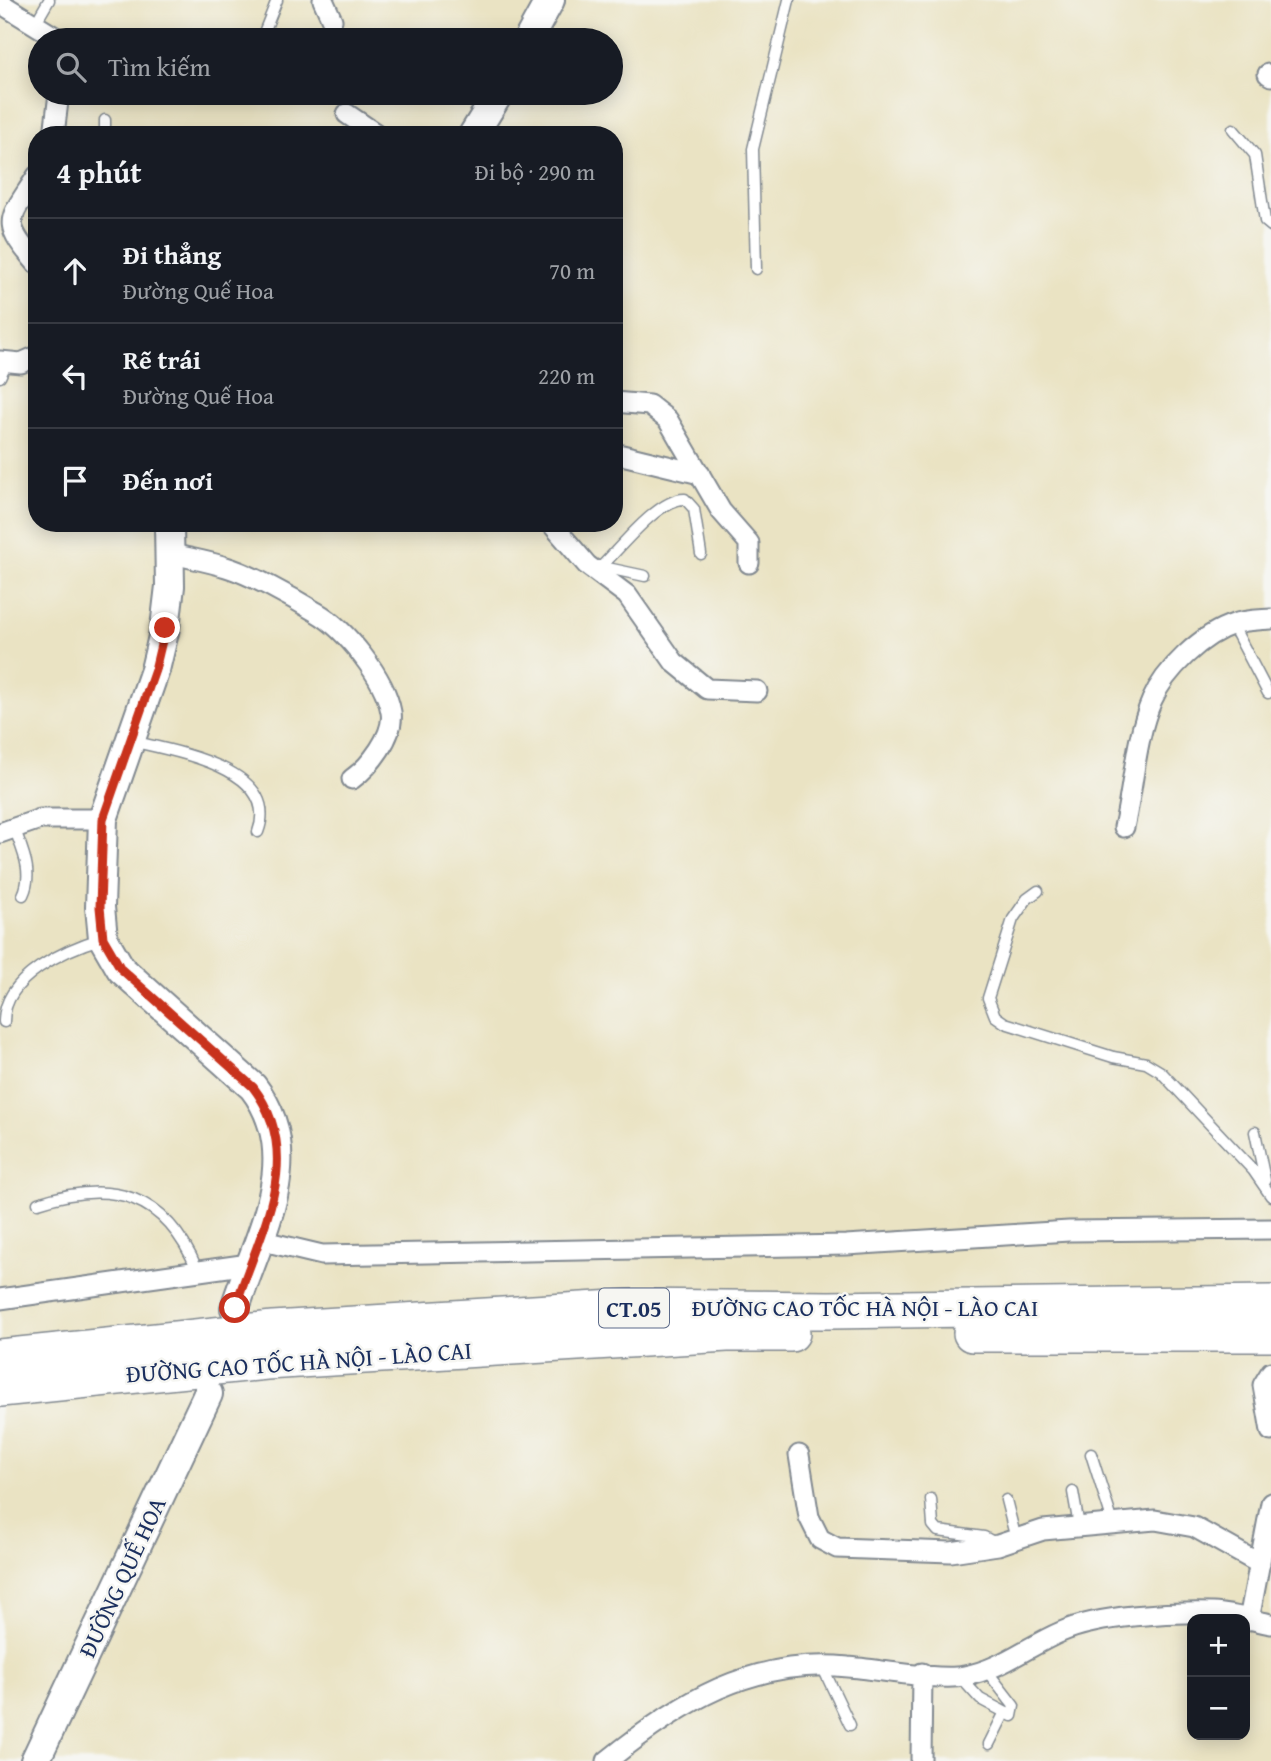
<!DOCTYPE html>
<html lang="vi">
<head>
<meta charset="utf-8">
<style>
  :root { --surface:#171b24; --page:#242831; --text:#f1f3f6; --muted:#9ea1a6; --line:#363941 }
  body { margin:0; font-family:"Gentium Book Plus",serif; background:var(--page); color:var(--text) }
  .controls { position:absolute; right:21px; bottom:21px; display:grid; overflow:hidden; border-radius:14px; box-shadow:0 4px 18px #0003 }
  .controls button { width:63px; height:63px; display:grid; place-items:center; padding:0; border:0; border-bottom:2px solid var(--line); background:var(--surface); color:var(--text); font:35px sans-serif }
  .stop { position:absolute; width:21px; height:21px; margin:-16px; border:5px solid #c8321e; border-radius:50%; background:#fff }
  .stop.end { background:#c8321e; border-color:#fff; box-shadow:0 2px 7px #0008 }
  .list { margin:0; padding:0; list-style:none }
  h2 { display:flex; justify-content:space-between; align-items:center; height:91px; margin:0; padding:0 28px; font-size:30px }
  h2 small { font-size:23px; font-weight:400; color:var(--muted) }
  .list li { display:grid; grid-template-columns:46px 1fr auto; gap:21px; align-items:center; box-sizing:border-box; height:105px; padding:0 28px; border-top:2px solid var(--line) }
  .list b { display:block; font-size:26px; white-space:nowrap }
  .list p { margin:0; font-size:23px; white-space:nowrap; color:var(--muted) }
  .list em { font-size:23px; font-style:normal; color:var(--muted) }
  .icon { flex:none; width:38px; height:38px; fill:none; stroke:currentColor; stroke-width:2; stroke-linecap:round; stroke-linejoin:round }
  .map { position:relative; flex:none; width:1271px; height:1761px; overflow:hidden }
  .search { position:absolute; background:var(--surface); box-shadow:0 4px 18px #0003; left:28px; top:28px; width:595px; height:77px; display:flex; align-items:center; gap:18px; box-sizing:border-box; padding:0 24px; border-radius:38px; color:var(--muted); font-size:26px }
  .panel { position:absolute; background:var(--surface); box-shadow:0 4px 18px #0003; left:28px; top:126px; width:595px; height:406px; border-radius:28px }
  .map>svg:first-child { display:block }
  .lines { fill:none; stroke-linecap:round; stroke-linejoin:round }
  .lane-casing { stroke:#828990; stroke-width:13 }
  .street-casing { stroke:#828990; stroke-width:23 }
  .secondary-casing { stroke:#828990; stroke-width:32 }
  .highway-casing { stroke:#828990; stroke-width:40 }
  .lane { stroke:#fff; stroke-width:10 }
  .street { stroke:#fff; stroke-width:19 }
  .secondary { stroke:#fff; stroke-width:28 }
  .highway { stroke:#fff; stroke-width:37 }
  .route { stroke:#c8321e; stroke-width:9 }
  .labels { text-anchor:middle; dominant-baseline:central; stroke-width:5; stroke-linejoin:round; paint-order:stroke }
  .shield { fill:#f6f6f2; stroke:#5d6b8a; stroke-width:2 }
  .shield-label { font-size:23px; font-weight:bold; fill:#1b2f5e }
  .street-label { font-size:24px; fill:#1b2f5e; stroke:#f6f6f2 }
</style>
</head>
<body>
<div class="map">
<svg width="1271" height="1761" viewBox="0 0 1271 1761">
  <rect width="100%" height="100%" fill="#f6f6f2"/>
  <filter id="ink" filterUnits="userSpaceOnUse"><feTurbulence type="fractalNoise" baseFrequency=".0143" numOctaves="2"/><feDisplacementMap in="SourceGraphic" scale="14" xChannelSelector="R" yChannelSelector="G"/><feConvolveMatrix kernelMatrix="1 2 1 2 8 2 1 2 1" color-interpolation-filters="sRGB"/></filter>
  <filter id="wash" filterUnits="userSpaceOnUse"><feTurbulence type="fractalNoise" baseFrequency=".00686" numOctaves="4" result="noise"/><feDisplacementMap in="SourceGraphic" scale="28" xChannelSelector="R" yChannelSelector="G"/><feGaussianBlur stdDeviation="1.57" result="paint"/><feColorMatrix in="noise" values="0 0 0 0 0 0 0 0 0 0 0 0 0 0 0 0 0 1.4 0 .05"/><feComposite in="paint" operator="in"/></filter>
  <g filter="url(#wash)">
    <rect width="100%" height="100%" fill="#eae3c3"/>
  </g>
  <g filter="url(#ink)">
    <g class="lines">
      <!-- lane casing -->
      <g class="lane-casing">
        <path id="lane" d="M 35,24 L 49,0
          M 261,40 L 277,0
          M 1233,129 L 1255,155 L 1265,221 L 1271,226
          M 105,135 L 105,120
          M 756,269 L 753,149 L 789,0
          M 0,377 L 7,362
          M 598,566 L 645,576
          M 601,567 C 620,548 659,498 685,499 L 694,509 L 701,554
          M 1232,624 L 1268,693
          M 131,741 C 172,751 282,768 258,832
          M 14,827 C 22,850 34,872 23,895
          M 1038,891 L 1027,899 L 1013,919 L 988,998 L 995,1016 L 1005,1023 L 1113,1057 L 1146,1063 L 1161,1072 L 1253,1170 L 1271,1196
          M 4,1022 C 3,977 66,949 103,938
          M 1255,1132 L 1265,1180
          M 38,1203 C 113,1179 165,1194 197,1269
          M 1091,1454 L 1113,1523
          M 1073,1492 L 1079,1526
          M 931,1499 L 933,1525 L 938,1531 L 984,1537 L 995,1543
          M 1006,1500 L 1016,1539
          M 822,1666 L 850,1725
          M 960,1677 L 980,1699 L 1012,1716 L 1014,1706 L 987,1671
          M 989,1744 L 1004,1714"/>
      </g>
      <!-- street casing -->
      <g class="street-casing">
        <path id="street" d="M 323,0 L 332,20
          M 0,3 L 60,40
          M 1268,74 L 1271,76
          M 347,114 L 378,135
          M 54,135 L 59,93
          M 37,176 C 8,222 0,220 37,264
          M 0,361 L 21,363 L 37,356
          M 614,402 L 649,405 L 668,420 L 721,511 L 749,543 L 749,563
          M 614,453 L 700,474
          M 551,523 L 587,565 L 627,595 L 674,662 L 707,689 L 757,691
          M 169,553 C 188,558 207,561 226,567 C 250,574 293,598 316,612 C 346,629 385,678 391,712 C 395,735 369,767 352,779
          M 1124,827 C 1134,785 1135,739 1152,700 C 1165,670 1202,634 1234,624 C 1245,620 1259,620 1271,619
          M 0,833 L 40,819 L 103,819
          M 259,1240 L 322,1255 L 846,1245 L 1069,1231 L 1271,1229
          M 0,1299 L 249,1264
          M 1271,1372 L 1263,1385 L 1271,1431
          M 799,1455 L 809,1517 L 820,1539 L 837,1548 L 951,1552 L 998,1545 L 1043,1530 L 1155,1520 L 1194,1527 L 1260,1564
          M 1249,1620 L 1271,1503
          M 607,1761 C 680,1702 751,1658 848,1667 C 877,1669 938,1681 964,1676 C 1000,1670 1028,1646 1061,1632 C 1099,1615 1171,1612 1213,1613 C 1232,1614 1252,1620 1271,1624
          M 921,1761 L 922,1673"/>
      </g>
      <!-- secondary casing -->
      <g class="secondary-casing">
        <path id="secondary" d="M 528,40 L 550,0
          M 473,135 L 499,93
          M 169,523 L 170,586 L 165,628 L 155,670 L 103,819 L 100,907 L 103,938 L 121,969 L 253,1087 C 307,1157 258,1235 235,1308
          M 35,1761 L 208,1394"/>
      </g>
      <!-- highway casing -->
      <g class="highway-casing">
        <path id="highway" d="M 972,1333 L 1271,1333
          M 0,1358 L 273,1330 L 631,1308 L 829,1310 L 1271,1304
          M 0,1388 L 266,1361 L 727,1333 L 791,1333"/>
      </g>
      <!-- lane -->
      <use href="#lane" class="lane"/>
      <!-- street -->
      <use href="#street" class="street"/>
      <!-- secondary -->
      <use href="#secondary" class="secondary"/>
      <!-- highway -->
      <use href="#highway" class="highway"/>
    </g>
  </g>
  <g class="lines" filter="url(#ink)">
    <!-- route -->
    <path class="route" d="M 165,628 L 155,670 L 103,819 L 100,907 L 103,938 L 121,969 L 253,1087 C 307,1158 258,1234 235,1308"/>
  </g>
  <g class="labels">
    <!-- shield labels -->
    <rect class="shield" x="599" y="1288.5" width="70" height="39" rx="5"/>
    <g class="shield-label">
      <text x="634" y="1308">CT.05</text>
    </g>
    <!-- street labels -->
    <g class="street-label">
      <text x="865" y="1307">ĐƯỜNG CAO TỐC HÀ NỘI - LÀO CAI</text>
      <text transform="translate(299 1362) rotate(-4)">ĐƯỜNG CAO TỐC HÀ NỘI - LÀO CAI</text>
      <text transform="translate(122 1577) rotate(-65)">ĐƯỜNG QUẾ HOA</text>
    </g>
  </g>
</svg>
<div class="controls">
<button>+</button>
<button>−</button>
</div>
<div class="stop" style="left:235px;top:1308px"></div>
<div class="stop end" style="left:165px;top:628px"></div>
<div class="search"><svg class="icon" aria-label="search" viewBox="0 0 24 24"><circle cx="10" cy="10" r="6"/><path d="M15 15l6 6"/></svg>Tìm kiếm</div>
<section class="panel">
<h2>4 phút<small>Đi bộ · 290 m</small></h2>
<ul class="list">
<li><svg class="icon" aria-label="ahead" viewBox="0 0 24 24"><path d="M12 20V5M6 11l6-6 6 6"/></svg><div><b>Đi thẳng</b><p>Đường Quế Hoa</p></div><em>70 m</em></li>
<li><svg class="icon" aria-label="left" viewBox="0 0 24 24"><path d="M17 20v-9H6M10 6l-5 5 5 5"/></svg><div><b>Rẽ trái</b><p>Đường Quế Hoa</p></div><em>220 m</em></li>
<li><svg class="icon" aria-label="arrive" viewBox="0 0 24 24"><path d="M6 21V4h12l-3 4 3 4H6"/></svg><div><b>Đến nơi</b></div></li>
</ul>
</section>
</div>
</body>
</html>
